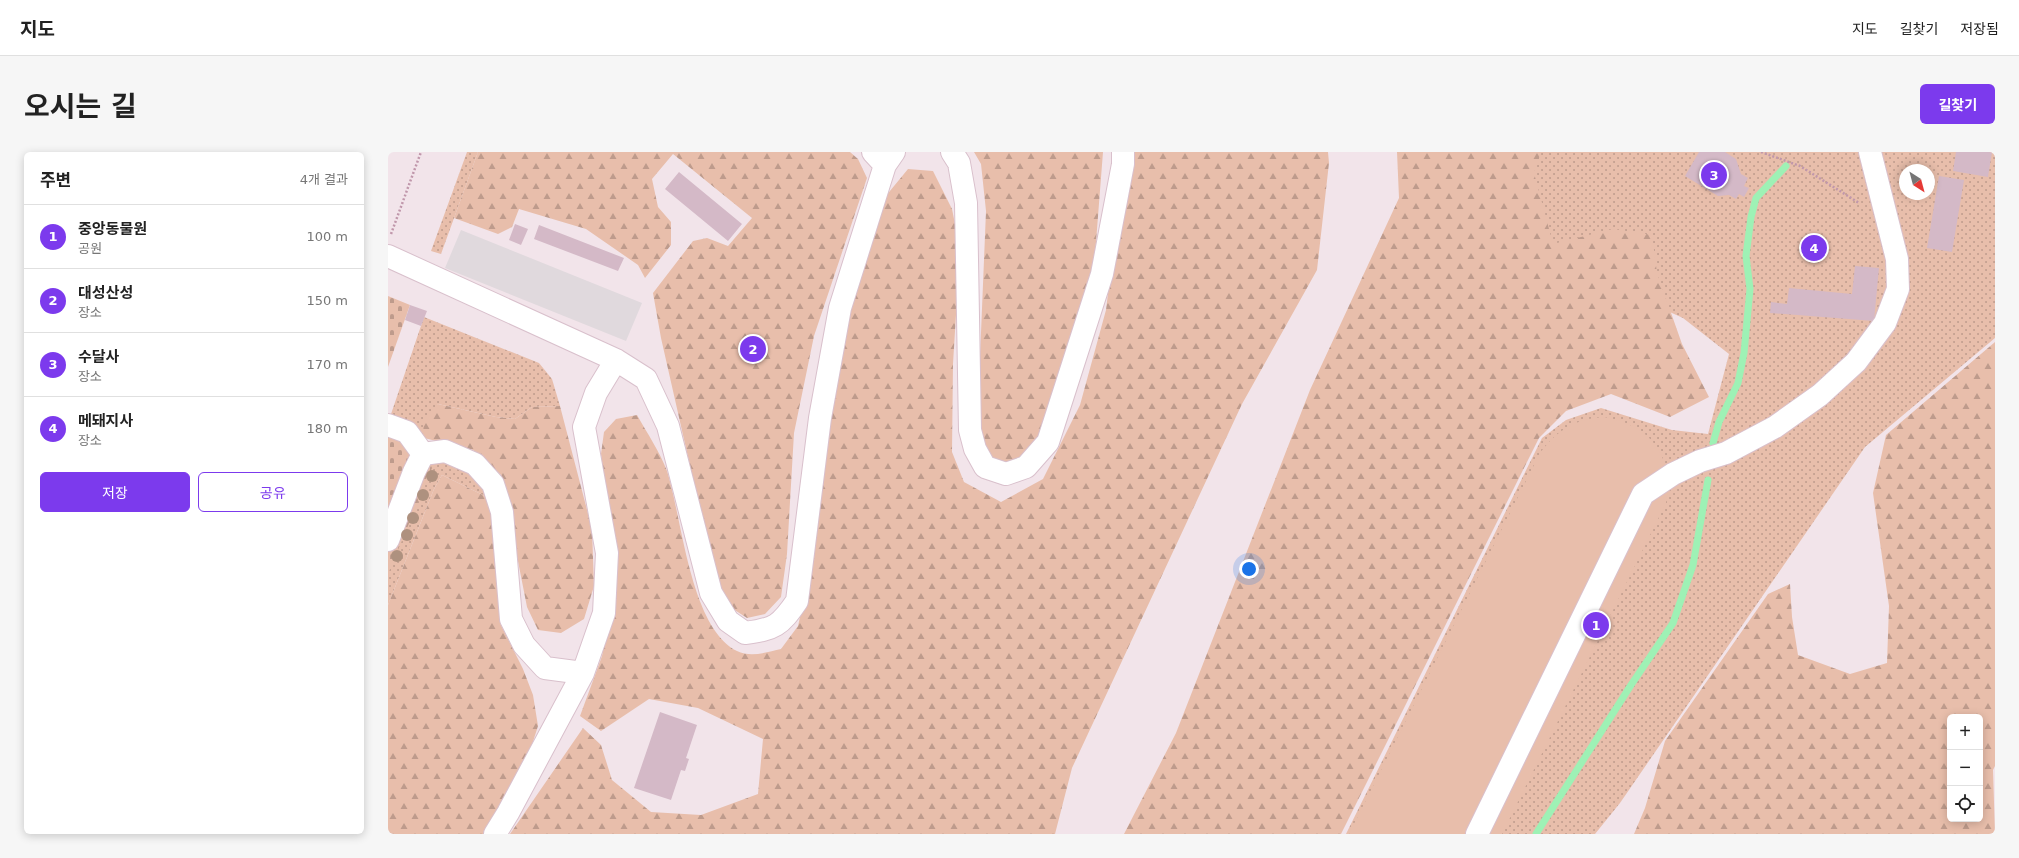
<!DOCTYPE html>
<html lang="ko">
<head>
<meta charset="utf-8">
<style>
  :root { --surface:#fff; --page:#f6f6f6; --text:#222; --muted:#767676; --line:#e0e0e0; --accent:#7c3aed }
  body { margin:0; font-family:"DejaVu Sans","Noto Sans KR",sans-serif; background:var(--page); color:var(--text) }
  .controls { position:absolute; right:12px; bottom:12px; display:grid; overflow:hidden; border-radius:6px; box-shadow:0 2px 10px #0003 }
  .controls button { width:36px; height:36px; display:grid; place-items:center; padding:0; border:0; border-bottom:1px solid var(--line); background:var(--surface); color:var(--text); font:20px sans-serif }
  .compass { position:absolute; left:1511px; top:12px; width:36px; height:36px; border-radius:50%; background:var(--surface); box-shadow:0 2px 10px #0003; rotate:144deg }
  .you { position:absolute; left:861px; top:417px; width:14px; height:14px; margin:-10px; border:3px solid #fff; border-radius:50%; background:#1a73e8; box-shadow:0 0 0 6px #1a73e833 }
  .badge { display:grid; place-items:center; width:26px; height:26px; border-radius:50%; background:var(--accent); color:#fff; font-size:13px; font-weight:700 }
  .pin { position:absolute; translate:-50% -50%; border:2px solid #fff; box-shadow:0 1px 4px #0006 }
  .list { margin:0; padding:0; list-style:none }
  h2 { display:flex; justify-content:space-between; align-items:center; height:52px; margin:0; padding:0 16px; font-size:17px }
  h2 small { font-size:13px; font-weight:400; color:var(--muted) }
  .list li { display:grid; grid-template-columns:26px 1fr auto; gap:12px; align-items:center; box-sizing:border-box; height:64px; padding:0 16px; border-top:1px solid var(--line) }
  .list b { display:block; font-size:15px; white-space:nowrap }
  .list p { margin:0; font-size:13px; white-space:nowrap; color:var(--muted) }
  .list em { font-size:13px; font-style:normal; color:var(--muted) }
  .actions { display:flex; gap:8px; padding:12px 16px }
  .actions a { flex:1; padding:9px 0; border:1px solid var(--accent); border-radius:6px; text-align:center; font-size:14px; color:var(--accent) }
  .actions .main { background:var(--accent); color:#fff }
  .icon { flex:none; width:22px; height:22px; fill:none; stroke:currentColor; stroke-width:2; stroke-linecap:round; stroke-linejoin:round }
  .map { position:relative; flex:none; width:1607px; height:682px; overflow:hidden; border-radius:6px }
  header { display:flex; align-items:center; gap:24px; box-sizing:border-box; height:56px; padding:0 20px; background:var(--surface); border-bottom:1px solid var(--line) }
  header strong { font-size:19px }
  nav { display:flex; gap:22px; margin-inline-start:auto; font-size:14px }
  .intro { display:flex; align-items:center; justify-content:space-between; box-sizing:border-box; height:96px; padding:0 24px }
  h1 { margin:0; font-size:28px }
  .button { padding:10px 18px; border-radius:6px; background:var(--accent); color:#fff; font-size:14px; font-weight:700 }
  main { display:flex; gap:24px; padding:0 24px }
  aside { flex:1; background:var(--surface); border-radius:6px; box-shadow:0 2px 10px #0003 }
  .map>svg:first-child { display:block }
  .green { fill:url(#green-dots); fill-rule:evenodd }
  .forest { fill:url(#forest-firs); fill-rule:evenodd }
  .cemetery { fill:url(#cemetery-stones) }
  .pitch { fill:#e8beab }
  .parking { fill:#e0d9dd }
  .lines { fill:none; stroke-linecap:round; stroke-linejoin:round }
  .stream { stroke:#9ef1b5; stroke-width:7 }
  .building { fill:#d4b9c7 }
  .minor-casing { stroke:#d9c0cc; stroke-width:24 }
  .path { stroke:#c097ab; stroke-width:2.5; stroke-dasharray:2 2; stroke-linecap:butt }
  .minor { stroke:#fff; stroke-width:22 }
  .tree { fill:#ae917f }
</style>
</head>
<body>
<header>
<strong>지도</strong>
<nav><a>지도</a><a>길찾기</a><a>저장됨</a></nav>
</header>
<div class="intro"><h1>오시는 길</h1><a class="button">길찾기</a></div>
<main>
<aside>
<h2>주변<small>4개 결과</small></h2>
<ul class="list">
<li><span class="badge">1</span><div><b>중앙동물원</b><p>공원</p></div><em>100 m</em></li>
<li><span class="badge">2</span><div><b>대성산성</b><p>장소</p></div><em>150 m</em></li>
<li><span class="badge">3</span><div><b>수달사</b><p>장소</p></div><em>170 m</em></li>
<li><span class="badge">4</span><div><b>메돼지사</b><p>장소</p></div><em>180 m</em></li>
</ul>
<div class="actions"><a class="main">저장</a><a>공유</a></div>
</aside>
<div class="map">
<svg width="1607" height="682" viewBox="0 0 1607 682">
  <defs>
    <pattern id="green-dots" width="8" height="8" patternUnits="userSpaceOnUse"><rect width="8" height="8" fill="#e8beab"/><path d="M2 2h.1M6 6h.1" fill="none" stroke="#be9b8c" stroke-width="1.8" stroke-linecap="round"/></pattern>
    <pattern id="forest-firs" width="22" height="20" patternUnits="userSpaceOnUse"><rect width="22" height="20" fill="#e8beab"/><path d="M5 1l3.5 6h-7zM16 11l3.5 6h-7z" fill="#be9b8c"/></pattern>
    <pattern id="cemetery-stones" width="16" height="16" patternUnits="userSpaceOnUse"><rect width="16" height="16" fill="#e8beab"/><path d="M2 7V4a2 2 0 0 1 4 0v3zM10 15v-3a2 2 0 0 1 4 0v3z" fill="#be9b8c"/></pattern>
  </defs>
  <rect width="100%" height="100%" fill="#f2e4ea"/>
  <!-- green -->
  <path class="green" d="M 79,0 L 90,0 L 53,102 L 43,99 Z
    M 1139,0 L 1607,0 L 1607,186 L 1477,295 L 1232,651 L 1207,682 L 958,682 L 1154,286 L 1178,268 L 1213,256 L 1284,278 L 1320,282 L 1341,202 L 1295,166 L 1151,101 ZM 1517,18 L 1541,18 L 1541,42 L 1517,42 Z
    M 36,165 L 151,211 L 164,227 L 172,254 L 144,255 L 127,267 L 108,265 L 50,252 L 36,286 L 2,265 Z
    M 65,307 L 93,330 L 101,346 L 54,323 L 46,337 L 0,453 L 0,402 L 44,309 Z"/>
  <!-- forest -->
  <path class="forest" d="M 90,0 L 462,0 L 470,7 L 479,26 L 426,184 L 406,281 L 399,402 L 393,445 L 377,462 L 359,466 L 339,453 L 327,424 L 273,186 L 265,141 L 305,89 L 319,86 L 340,94 L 364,66 L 285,2 L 264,27 L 270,55 L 283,70 L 283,93 L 257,126 L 250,113 L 198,77 L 131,57 L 124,75 L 110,82 L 66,66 Z
    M 586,0 L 715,0 L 706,116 L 658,287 L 632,310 L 610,314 L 589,288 L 584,252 L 592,205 L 598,59 L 593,12 Z
    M 737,0 L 940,0 L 941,11 L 929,118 L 854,252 L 684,616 L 667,682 L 122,682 L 195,576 L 213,593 L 224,628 L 263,660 L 313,663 L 370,642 L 375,587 L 310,556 L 261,547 L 213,579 L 192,564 L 214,504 L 222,461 L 221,363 L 213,302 L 216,280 L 228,267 L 249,263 C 259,281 272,300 279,319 C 294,365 302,476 349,499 C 363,506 379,500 393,497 L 410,474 L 420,429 L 428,353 L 464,148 L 497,45 L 520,17 L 545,19 L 564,57 L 572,97 L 565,212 L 564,300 L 576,330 L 613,350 L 655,327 L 692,253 L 718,158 Z
    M 1009,0 L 1153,0 L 1146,21 L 1165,92 L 1225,77 L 1264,83 L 1269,121 L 1294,192 L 1321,245 L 1282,265 L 1223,242 L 1178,259 L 1151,286 L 953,682 L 736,682 L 788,581 L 922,238 L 1011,46 Z
    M 1607,190 L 1607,614 L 1605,618 L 1607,682 L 1246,682 L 1257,656 L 1277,589 L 1380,442 L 1402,432 L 1404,465 L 1410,503 L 1462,522 L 1499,511 L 1501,454 L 1485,341 L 1498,283 ZM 1562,565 L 1592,565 L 1592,667 L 1562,667 Z
    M 50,252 L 108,265 L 127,267 L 144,255 L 172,254 L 204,377 L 206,434 L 196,467 L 173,481 L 150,478 L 139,455 L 113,323 L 85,298 L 36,286 L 35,269 Z
    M 54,323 L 101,346 L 108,368 L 112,471 L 135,517 L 145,543 L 150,574 L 142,599 L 97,682 L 0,682 L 0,453 L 46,337 Z"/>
  <!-- cemetery -->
  <path class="cemetery" d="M 0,144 L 22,153 L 0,215 Z
    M 0,265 L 26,277 L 44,316 L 0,422 Z"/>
  <!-- pitch -->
  <path class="pitch" d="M 1216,265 C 1263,273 1286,304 1278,351 L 1114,682 L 961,682 L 1152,301 C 1169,278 1187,267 1216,265 Z"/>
  <!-- parking -->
  <path class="parking" d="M 73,78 L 254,151 L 238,189 L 57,116 Z"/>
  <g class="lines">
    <!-- stream -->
    <path class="stream" d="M 1325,291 L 1331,270 L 1350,231 L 1356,201 L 1362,137 L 1358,104 L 1363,65 L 1368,46 L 1398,14
      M 1148,682 L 1243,533 L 1285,471 L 1305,413 L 1320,328"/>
  </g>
  <!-- building -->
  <path class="building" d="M 1311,0 L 1337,0 L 1348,7 L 1353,22 L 1360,26 L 1356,34 L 1361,36 L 1356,45 L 1351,42 L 1348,47 L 1341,43 L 1330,44 L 1297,24 Z
    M 1568,0 L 1604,0 L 1600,25 L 1565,19 Z
    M 291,20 L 354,72 L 340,89 L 277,37 Z
    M 1551,24 L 1576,28 L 1564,100 L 1539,96 Z
    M 127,72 L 140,77 L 133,93 L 121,88 Z
    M 151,73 L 236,106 L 230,119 L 146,87 Z
    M 1467,114 L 1491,116 L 1486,169 L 1382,161 L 1383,150 L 1399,152 L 1401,136 L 1464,142 Z
    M 22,153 L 39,159 L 33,174 L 17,168 Z
    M 272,560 L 309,573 L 298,606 L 301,607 L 297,619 L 293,618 L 283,648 L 246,636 Z"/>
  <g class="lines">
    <!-- minor casing -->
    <g class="minor-casing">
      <path id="minor" d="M 485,0 L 497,13
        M 564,0 L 571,11 L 578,51 L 582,278 L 587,297 L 597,315 L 618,322 L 638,315 L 660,290 L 714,122 L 735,12 L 735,0
        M 0,104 L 228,208 L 258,227 L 280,274 L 323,441 L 340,469 L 357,481 C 387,477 392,474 409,449 L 432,266 L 452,156 L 497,13 L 506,0
        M 0,273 L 19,280 L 35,302 L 26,320 L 0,388
        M 35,302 L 57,299 L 87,312 L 105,332 L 114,360 L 123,467 L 136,493 L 157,516 L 195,521
        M 107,682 L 120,661 L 195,521 L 216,461 L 219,401 L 196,275 L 208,241 L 228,208
        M 1089,682 L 1255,342 L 1285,322 L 1312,309 L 1338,301 L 1387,275 L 1432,243 L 1468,210 L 1497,171 L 1510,137 L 1509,107 L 1482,0"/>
    </g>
    <!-- path -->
    <path class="path" d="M 1373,0 L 1412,14 L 1471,51
      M 3,82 L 33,0"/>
    <!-- minor -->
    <use href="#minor" class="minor"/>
  </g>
  <!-- trees -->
  <g class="tree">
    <circle cx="44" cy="324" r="6"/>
    <circle cx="35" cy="343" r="6"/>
    <circle cx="25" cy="366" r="6"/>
    <circle cx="19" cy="383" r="6"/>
    <circle cx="9" cy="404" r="6"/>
  </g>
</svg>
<div class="controls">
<button>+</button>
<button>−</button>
<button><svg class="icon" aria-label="locate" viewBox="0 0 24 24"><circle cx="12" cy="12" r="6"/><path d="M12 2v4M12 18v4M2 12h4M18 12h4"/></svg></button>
</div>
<svg class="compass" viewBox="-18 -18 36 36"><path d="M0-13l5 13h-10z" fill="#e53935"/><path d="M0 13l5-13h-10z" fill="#767676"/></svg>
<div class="you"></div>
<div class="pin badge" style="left:1208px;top:473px">1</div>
<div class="pin badge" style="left:365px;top:197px">2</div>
<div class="pin badge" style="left:1326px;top:23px">3</div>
<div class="pin badge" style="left:1426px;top:96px">4</div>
</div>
</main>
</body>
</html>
